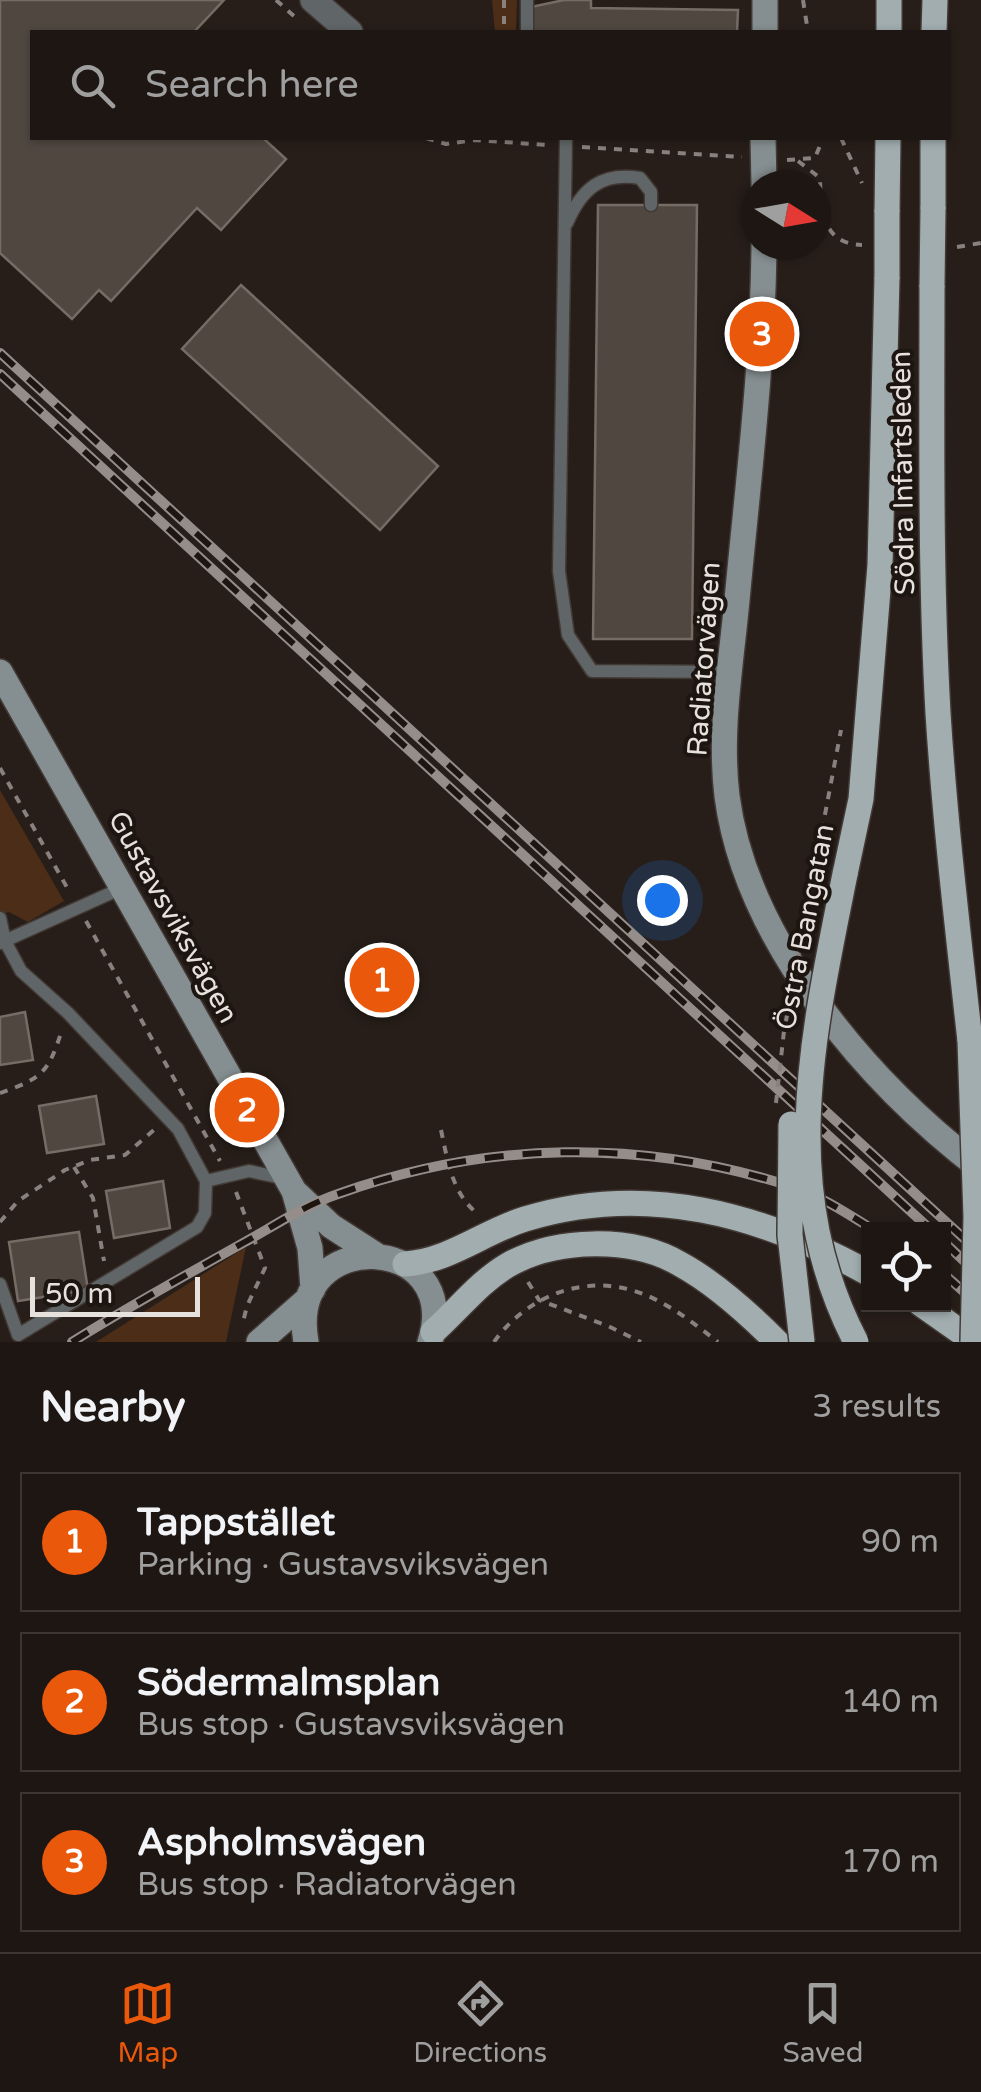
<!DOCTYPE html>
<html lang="en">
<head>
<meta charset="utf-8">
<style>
  :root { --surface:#1d1613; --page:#251f1c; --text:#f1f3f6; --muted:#a09fa0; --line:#3b3533; --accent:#ea580c }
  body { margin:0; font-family:"Varela Round",sans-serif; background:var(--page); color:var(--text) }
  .controls { position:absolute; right:30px; bottom:30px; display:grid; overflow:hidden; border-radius:0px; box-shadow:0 2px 8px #0004 }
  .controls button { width:90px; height:90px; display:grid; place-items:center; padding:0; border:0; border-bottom:2px solid var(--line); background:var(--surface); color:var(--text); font:50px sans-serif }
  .compass { position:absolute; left:741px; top:170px; width:90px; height:90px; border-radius:50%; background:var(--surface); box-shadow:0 2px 8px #0004; rotate:101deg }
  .scale { position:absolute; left:30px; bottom:25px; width:170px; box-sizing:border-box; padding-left:10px; border:5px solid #e7e1de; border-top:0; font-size:28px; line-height:35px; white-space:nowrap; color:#e7e1de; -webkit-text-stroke:8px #1d1510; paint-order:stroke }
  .you { position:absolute; left:662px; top:900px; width:35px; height:35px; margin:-25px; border:8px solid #fff; border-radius:50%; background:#1a73e8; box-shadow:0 0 0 15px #1a73e833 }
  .badge { display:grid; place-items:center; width:65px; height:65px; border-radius:50%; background:var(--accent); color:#fff; font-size:32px; font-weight:700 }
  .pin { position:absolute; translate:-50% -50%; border:5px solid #fff; box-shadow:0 2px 10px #0006 }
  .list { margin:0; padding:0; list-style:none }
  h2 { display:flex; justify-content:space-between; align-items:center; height:130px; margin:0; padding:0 40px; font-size:42px }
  h2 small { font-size:32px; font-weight:400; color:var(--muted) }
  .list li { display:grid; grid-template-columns:65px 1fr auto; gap:30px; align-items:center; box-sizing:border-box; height:140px; margin:0 20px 20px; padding:0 20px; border:2px solid var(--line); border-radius:0px }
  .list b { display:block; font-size:38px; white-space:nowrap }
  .list p { margin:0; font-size:32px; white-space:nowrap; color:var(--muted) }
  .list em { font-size:32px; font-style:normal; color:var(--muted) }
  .icon { flex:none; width:55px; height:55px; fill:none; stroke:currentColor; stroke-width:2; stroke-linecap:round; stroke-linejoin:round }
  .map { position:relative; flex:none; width:981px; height:1342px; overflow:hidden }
  .search { position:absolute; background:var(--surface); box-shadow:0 2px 8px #0004; left:30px; right:30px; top:30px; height:110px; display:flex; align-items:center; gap:25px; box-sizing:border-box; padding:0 35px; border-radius:0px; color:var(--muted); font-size:38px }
  .sheet { height:610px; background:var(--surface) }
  nav { display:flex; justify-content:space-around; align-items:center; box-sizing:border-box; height:140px; border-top:2px solid var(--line); background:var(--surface); font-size:28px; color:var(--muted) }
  nav a { display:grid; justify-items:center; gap:5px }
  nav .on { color:var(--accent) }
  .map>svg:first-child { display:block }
  .green { fill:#4b2d18 }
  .building { fill:#504741; stroke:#766c65; stroke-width:2.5 }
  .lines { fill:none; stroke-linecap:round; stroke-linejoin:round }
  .lane-casing { stroke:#423935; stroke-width:15 }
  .street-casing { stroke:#423935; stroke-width:28 }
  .secondary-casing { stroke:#423935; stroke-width:28 }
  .primary-casing { stroke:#423935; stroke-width:28 }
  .path { stroke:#88817d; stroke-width:4; stroke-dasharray:8 8; stroke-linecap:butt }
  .lane { stroke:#606667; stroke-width:12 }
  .street { stroke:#606667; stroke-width:25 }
  .secondary { stroke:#858e90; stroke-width:25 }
  .primary { stroke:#a1adaf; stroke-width:25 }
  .rail-casing { stroke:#958d8a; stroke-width:10 }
  .rail { stroke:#1d1510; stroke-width:6; stroke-dasharray:19; stroke-linecap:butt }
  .primary-bridge-casing { stroke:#423935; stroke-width:28; stroke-linecap:butt }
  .path-bridge { stroke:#88817d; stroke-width:4; stroke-dasharray:8 8; stroke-linecap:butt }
  .primary-bridge { stroke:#a1adaf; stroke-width:25 }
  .labels { text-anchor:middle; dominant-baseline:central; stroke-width:8; stroke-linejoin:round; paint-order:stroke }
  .street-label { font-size:28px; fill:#e7e1de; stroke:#1d1510 }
</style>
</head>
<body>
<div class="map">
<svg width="981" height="1342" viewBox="0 0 981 1342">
  <rect width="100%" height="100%" fill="#271e19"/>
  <!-- green -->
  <path class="green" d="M 492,0 L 517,0 L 516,32 L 495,32 Z
    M 0,790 L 64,901 L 28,922 L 9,912 L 0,915 Z
    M 246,1247 L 226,1342 L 96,1342 Z"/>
  <!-- building -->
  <path class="building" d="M 0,0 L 224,0 L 194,32 L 32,32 L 32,138 L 263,138 L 286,159 L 221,230 L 197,208 L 111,301 L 99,290 L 72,319 L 0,253 Z
    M 564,0 L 591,0 L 591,8 L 738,10 L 737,32 L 531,32 L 531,7 Z
    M 598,205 L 697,205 L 692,639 L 593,639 Z
    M 241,285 L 438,466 L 380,530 L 182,349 Z
    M 25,1012 L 33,1060 L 0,1065 L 0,1017 Z
    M 96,1096 L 104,1144 L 47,1153 L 39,1106 Z
    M 163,1181 L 170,1228 L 114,1238 L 106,1191 Z
    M 79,1232 L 88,1290 L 18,1301 L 9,1242 Z"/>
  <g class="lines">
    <!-- lane casing -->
    <g class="lane-casing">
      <path id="lane" d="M 527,32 L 527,0
        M 566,138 L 559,571 L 568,635 L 592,671 L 729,672
        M 567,223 C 582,188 602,172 640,178 L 651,192 L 651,205
        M 0,918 L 5,941 L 21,971 L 68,1013 L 178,1129 L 206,1181 L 205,1213 L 197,1227 L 18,1335 L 0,1284
        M 0,943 L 122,888
        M 206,1181 L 249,1171 L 287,1179"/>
    </g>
    <!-- street casing -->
    <g class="street-casing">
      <path id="street" d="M 313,0 L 350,32"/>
    </g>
    <!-- secondary casing -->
    <g class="secondary-casing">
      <path id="secondary" d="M 765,32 L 765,0
        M 763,138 L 764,185
        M 764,245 C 763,364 748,482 737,600 C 731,665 719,730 727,796 C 746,941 868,1083 981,1169
        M 0,672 L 294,1191 L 331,1226 L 376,1255
        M 294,1191 L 310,1248 L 313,1289
        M 259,1342 L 308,1299
        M 306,1342 C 285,1223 465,1233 430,1342"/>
    </g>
    <!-- primary casing -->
    <g class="primary-casing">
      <path id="primary" d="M 889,32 L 889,0
        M 934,32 L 935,0
        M 933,209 L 933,138
        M 887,212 L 888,138
        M 932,285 C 932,427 930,570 938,713 C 945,823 958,932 970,1041 L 975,1059
        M 845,874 L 861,799 L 880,565 L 887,277
        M 405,1264 C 450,1261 483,1232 525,1219 C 646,1182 761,1214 868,1273
        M 921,1304 L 975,1342
        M 433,1332 C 458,1310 479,1282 508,1265 C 556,1238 632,1236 680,1264 C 715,1283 749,1314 777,1342"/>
    </g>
    <!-- path -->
    <path class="path" d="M 276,0 L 295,17
      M 504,0 L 504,32
      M 803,0 L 808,32
      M 426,138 L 446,144 L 474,140 L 548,145
      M 841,138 L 862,183
      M 582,147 L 742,157
      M 787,160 L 815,158 L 823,138
      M 798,161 L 820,178 C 821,210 822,244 862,245
      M 957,247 L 981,243
      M 0,768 L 69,891
      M 816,862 L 841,730
      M 86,921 L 220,1161
      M 0,1093 C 43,1078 48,1073 62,1030
      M 441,1130 C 448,1162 452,1194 479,1215
      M 74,1167 L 93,1198 L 104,1261
      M 236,1192 L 265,1268 L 247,1306 L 242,1326
      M 0,1222 L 18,1201 L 65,1170 L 90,1160 L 125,1155 L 154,1130
      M 528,1282 L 539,1300 L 608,1326 L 641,1342
      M 494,1342 C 524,1299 579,1275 631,1290 C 664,1299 692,1322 718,1342"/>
    <!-- lane -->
    <use href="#lane" class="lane"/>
    <!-- street -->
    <use href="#street" class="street"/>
    <!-- secondary -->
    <use href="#secondary" class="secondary"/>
    <!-- primary -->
    <use href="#primary" class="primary"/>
    <!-- rail casing -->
    <g class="rail-casing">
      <path id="rail" d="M 0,353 L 981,1254
        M 0,374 L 931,1230
        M 944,1242 L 981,1277
        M 944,1274 L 981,1307
        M 72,1342 C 128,1307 186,1275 243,1243 C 274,1226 305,1205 338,1194 C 486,1141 643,1138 793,1187 C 821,1196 848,1214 874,1230"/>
    </g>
    <!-- rail -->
    <use href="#rail" class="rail"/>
    <!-- primary-bridge casing -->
    <g class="primary-bridge-casing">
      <path id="primary-bridge" d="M 887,277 L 887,212
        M 932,285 L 933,209
        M 845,874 C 813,1034 776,1188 856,1342
        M 970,1041 L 976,1217 L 973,1342
        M 791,1124 L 790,1235 L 802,1342"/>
    </g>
    <!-- path-bridge -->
    <path class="path-bridge" d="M 776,1103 L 784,1031 L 816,862"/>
    <!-- primary-bridge -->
    <use href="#primary-bridge" class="primary-bridge"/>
  </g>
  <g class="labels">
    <!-- street labels -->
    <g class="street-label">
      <text transform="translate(903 473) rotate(-91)">Södra Infartsleden</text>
      <text transform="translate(704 659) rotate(-86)">Radiatorvägen</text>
      <text transform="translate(173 917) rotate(61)">Gustavsviksvägen</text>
      <text transform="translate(805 927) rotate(-79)">Östra Bangatan</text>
    </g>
  </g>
</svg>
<div class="controls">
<button><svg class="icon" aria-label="locate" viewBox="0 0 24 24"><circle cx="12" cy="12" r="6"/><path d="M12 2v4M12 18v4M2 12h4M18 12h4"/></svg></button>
</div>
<svg class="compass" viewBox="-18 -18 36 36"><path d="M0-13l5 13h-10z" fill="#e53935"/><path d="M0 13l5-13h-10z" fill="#a09fa0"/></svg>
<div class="scale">50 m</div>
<div class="you"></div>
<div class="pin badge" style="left:382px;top:980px">1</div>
<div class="pin badge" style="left:247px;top:1110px">2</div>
<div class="pin badge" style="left:762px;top:334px">3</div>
<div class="search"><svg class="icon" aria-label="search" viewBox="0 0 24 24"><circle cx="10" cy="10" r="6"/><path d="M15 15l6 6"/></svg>Search here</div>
</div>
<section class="sheet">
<h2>Nearby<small>3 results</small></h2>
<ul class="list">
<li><span class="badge">1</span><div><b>Tappstället</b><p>Parking · Gustavsviksvägen</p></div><em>90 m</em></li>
<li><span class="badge">2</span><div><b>Södermalmsplan</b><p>Bus stop · Gustavsviksvägen</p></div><em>140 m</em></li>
<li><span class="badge">3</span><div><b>Aspholmsvägen</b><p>Bus stop · Radiatorvägen</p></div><em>170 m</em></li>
</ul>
</section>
<nav>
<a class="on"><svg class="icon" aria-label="map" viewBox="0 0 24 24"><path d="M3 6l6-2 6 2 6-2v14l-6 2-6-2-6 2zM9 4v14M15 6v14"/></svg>Map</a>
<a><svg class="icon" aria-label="directions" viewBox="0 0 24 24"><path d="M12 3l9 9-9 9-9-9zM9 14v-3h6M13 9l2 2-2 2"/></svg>Directions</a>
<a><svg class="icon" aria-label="saved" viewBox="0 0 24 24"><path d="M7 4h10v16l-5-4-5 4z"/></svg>Saved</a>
</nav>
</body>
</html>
